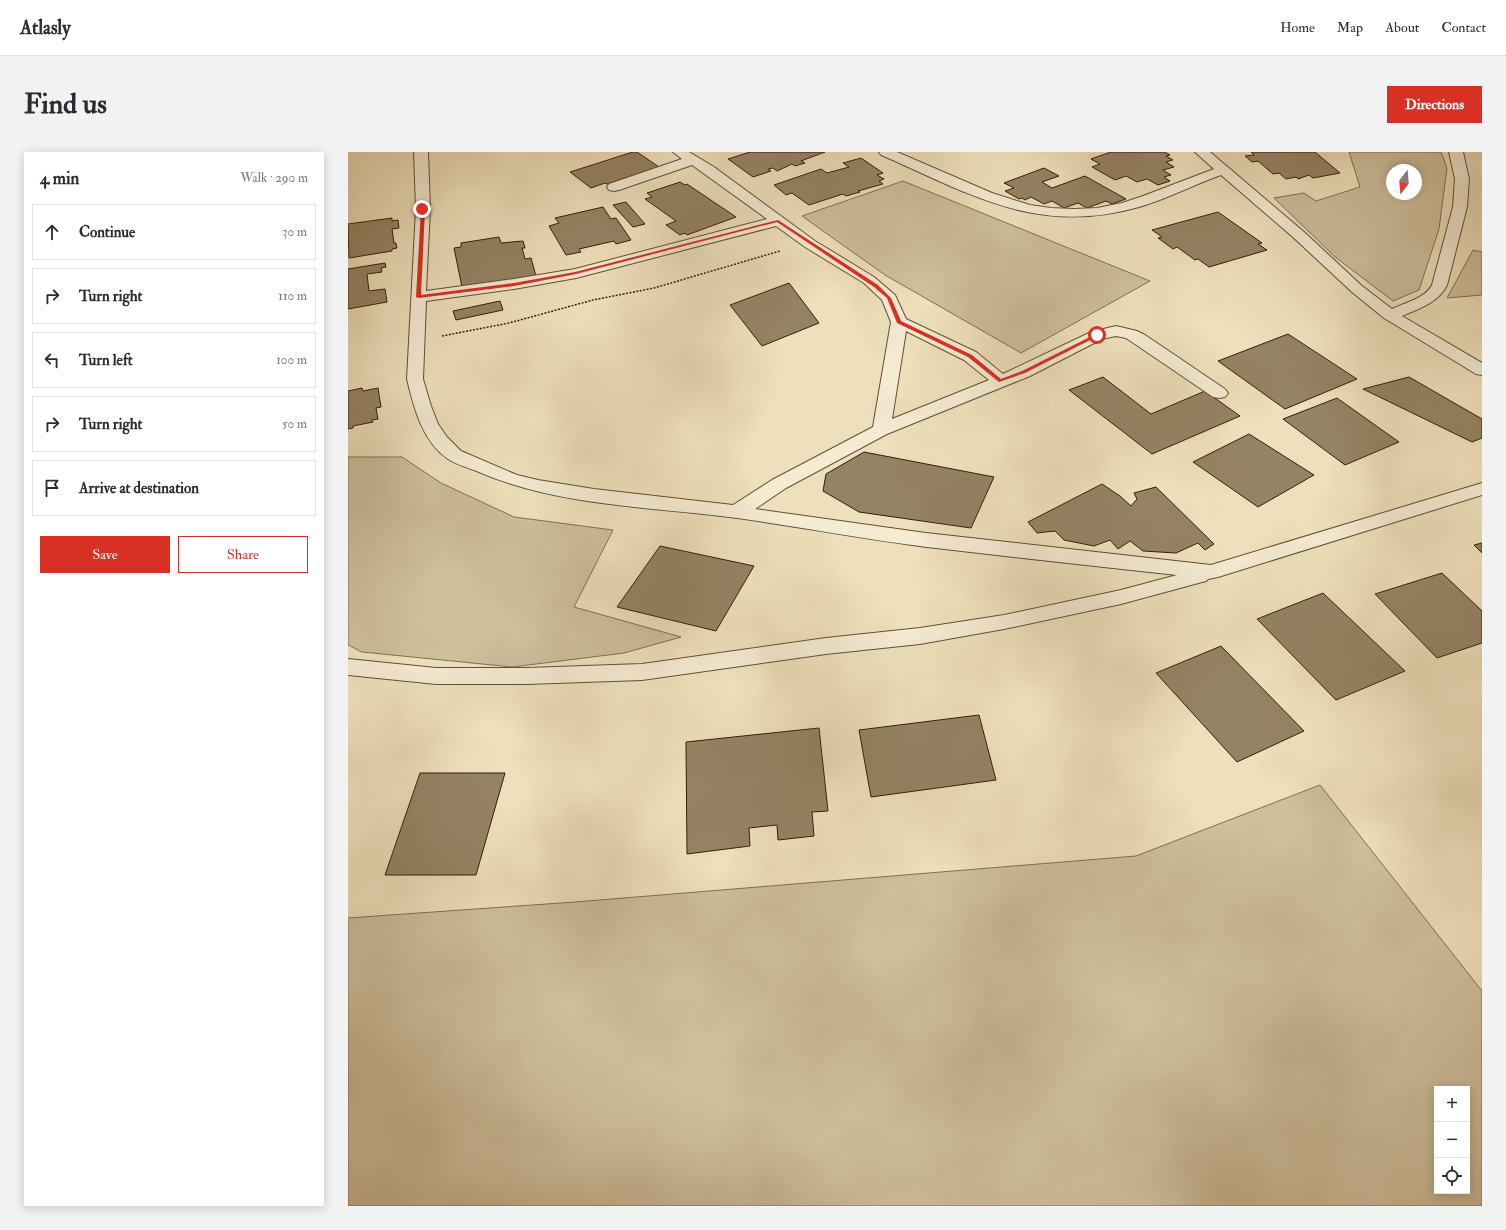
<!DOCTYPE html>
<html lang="en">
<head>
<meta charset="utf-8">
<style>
  :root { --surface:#fff; --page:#f2f2f3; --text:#2b2b33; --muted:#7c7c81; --line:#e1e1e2; --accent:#d93025 }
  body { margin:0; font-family:"IM FELL Double Pica",serif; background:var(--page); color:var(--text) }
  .controls { position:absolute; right:12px; bottom:12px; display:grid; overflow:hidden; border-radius:0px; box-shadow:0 2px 10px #0003 }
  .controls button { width:36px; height:36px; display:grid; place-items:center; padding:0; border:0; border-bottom:1px solid var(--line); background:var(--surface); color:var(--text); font:20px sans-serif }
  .compass { position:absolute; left:1038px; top:12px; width:36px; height:36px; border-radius:50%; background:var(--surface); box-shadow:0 2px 10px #0003; rotate:196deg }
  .stop { position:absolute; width:12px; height:12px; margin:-9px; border:3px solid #d93025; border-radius:50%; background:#fff }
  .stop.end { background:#d93025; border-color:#fff; box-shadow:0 1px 4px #0008 }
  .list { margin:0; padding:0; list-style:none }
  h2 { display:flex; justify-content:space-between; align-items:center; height:52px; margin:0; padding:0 16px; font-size:17px }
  h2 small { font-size:13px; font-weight:400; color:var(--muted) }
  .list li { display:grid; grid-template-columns:26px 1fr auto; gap:12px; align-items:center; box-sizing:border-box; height:56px; margin:0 8px 8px; padding:0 8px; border:1px solid var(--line); border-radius:0px }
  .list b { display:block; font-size:15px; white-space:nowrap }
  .list em { font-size:13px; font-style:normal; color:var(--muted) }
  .actions { display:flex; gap:8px; padding:12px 16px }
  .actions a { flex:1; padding:9px 0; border:1px solid var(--accent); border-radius:0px; text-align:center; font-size:14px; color:var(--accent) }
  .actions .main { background:var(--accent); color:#fff }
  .icon { flex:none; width:22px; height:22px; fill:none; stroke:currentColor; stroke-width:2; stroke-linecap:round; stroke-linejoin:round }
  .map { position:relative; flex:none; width:1134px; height:1054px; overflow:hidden; border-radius:0px }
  header { display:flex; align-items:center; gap:24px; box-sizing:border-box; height:56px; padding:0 20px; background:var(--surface); border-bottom:1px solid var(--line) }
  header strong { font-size:19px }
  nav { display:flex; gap:22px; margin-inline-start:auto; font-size:14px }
  .intro { display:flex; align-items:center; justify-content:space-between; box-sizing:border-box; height:96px; padding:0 24px }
  h1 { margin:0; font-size:28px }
  .button { padding:10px 18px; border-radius:0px; background:var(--accent); color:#fff; font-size:14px; font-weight:700 }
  main { display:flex; gap:24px; padding:0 24px }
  aside { flex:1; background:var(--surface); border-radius:0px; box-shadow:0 2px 10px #0003 }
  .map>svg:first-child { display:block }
  .green { fill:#cebf9d; stroke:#816f52; fill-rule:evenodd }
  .building { fill:#958365; stroke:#341f07 }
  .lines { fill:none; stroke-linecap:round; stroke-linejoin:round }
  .minor-casing { stroke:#624f34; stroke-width:2 }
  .path { stroke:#341f07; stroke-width:1.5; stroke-dasharray:2 1.5; stroke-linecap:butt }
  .minor { fill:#f4ebd3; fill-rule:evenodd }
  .route { fill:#d93025 }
</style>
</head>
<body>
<header>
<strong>Atlasly</strong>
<nav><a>Home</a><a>Map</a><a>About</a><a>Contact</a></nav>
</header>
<div class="intro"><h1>Find us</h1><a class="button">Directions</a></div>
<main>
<aside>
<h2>4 min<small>Walk · 290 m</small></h2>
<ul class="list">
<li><svg class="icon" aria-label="ahead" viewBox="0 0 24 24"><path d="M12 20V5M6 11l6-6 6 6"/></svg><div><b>Continue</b></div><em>30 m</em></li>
<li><svg class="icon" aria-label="right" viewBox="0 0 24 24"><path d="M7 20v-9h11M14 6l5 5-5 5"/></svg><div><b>Turn right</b></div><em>110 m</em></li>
<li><svg class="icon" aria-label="left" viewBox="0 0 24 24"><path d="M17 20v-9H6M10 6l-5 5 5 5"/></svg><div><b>Turn left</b></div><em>100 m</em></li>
<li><svg class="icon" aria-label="right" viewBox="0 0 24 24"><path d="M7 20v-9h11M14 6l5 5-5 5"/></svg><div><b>Turn right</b></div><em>50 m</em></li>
<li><svg class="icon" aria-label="arrive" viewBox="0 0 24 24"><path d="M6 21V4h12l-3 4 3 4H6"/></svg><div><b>Arrive at destination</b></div></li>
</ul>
<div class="actions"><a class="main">Save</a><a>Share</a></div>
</aside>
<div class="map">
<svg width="1134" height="1054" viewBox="0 0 1134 1054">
  <rect width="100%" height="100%" fill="#eee0bc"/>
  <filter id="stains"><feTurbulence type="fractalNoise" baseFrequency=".005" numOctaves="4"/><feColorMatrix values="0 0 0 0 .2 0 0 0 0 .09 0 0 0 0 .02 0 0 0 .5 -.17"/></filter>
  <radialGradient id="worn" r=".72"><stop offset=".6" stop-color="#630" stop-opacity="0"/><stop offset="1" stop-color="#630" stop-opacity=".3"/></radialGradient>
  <!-- green -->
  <path class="green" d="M 1001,0 L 1093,0 L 1099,16 L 1091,77 L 1071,138 L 1045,149 L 987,105 L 926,46 L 956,41 L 968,49 L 1012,35 ZM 1044,18 L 1068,18 L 1068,42 L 1044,42 Z
    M 555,29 L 802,129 L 673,201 L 537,123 L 454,64 Z
    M 1125,98 L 1134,100 L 1134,143 L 1099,146 Z
    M 0,305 L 54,305 L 93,331 L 166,365 L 265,378 L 226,455 L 333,485 L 276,501 L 164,515 L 14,500 L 0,493 Z
    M 972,633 L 1134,839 L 1134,1054 L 0,1054 L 0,766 L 227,750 L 788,704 ZM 1089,937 L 1119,937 L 1119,1039 L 1089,1039 Z"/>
  <!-- building -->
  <path class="building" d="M 285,0 L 289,0 L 311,15 L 259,32 L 257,31 L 243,36 L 222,20 Z
    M 402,0 L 477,0 L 453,9 L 457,11 L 447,14 L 444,12 L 429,19 L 425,16 L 420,17 L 423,19 L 405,25 L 380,7 Z
    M 763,0 L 817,0 L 822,3 L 818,4 L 825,8 L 818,10 L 826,15 L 815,18 L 823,23 L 816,25 L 822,29 L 810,33 L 799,27 L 789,30 L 778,24 L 767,28 L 744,15 L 752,12 L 743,7 Z
    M 903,0 L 967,0 L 992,21 L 965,26 L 961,23 L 950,27 L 948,25 L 938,27 L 931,21 L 925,22 L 910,9 L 904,10 L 897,4 L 906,3 Z
    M 513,6 L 535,21 L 529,23 L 536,27 L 531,29 L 535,32 L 510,39 L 512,40 L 498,44 L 495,42 L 461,53 L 444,41 L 438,43 L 426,33 L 473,17 L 479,21 L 501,15 L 495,11 Z
    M 696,16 L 711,24 L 694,30 L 704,36 L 737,24 L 778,47 L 764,52 L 758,49 L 739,56 L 730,51 L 716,56 L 704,49 L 696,52 L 683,45 L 677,48 L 674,46 L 671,47 L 657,39 L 666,36 L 656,31 Z
    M 332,30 L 337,33 L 339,32 L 388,65 L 339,83 L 337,81 L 332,83 L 318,73 L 328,69 L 297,47 L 304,45 L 299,41 Z
    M 278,50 L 297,72 L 285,75 L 265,53 Z
    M 255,55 L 263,67 L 268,66 L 283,88 L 268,92 L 266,89 L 231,97 L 233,100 L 218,103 L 201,74 L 211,71 L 207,66 Z
    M 870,60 L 914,91 L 910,92 L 919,98 L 861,115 L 850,107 L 847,108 L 829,95 L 825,97 L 810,86 L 814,85 L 804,78 Z
    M 44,66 L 44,69 L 50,68 L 51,76 L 44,77 L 46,91 L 48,91 L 49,96 L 44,97 L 44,99 L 1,106 L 0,72 Z
    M 151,85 L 153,91 L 175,89 L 177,96 L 174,96 L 177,107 L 183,106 L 188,124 L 114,135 L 106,96 L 113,95 L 113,91 Z
    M 37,111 L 38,115 L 33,116 L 34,120 L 19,122 L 21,139 L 37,137 L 39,150 L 0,157 L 0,117 Z
    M 441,131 L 471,171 L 414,194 L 382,153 Z
    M 152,149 L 155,158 L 108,168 L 105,159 Z
    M 940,182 L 1009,227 L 937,257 L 870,209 Z
    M 755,225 L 803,262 L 857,239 L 892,264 L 804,302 L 721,238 Z
    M 1061,225 L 1134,267 L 1134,286 L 1124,290 L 1015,237 Z
    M 14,236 L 15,239 L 30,236 L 33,255 L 28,256 L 30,267 L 24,268 L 25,270 L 5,274 L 5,276 L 0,277 L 0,239 Z
    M 989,246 L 1051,290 L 997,313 L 935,267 Z
    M 901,282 L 966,323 L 910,355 L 845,310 Z
    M 516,300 L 646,325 L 623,376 L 511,360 L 475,339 L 478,322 Z
    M 754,332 L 772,344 L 783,354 L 789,347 L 786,341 L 808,335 L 866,392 L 857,398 L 850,391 L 828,401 L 795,399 L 782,389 L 770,397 L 762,388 L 746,394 L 716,388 L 707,379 L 689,381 L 680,370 Z
    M 1134,391 L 1134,401 L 1126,393 Z
    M 312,394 L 406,414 L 368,479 L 269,455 Z
    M 1094,421 L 1134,459 L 1134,491 L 1089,506 L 1027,442 Z
    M 975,441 L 1057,519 L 988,548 L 909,467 Z
    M 873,494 L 956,579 L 889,610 L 808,521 Z
    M 631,563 L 648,628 L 523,645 L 511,578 Z
    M 471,576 L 480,659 L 464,660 L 466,684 L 430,688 L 429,673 L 401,676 L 402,694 L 339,702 L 338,590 Z
    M 72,621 L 157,621 L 128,723 L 37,723 Z"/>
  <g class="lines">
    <!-- minor casing -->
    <g class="minor-casing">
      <path id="minor" d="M 66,0 L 80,0 L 82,57 L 78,139 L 166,127 L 227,117 L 419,67 L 344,13 L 271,38 L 266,39 L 261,38 L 259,35 L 261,32 L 334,7 L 325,0 L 341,0 L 366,15 L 467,89 L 526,125 L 547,143 L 558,167 L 628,200 L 655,222 L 743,180 L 768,174 L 789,179 L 797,183 L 877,237 L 880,241 L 877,245 L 871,246 L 865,245 L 778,186 L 768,184 L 754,187 L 682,224 L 539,282 L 438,336 L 407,357 L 578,381 L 863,413 L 1134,331 L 1134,343 L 870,425 L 860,427 L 858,429 L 773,452 L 656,477 L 572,492 L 478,502 L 294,528 L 179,532 L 88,532 L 0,523 L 0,507 L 88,516 L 179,516 L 294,512 L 478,486 L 572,476 L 656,463 L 773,438 L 829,423 C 746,414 662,405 579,395 C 516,387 453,375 389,366 C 305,355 209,354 131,320 C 121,316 109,313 100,307 C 74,289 66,256 59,227 L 68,57 ZM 428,74 L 457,95 L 516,131 L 534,148 L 543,170 L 525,275 L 424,328 L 385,353 L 246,337 L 190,328 L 169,323 L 113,299 L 99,285 L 90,272 L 83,254 L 75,227 L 78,149 L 166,137 L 228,126 ZM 558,179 L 616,208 L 641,228 L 544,267 Z
        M 531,0 L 549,0 L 644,41 L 682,53 L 703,56 L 726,57 L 749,56 L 774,51 L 795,44 L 866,17 L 847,0 L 862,0 L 956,80 L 1014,134 L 1044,157 C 1056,151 1078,146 1084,133 L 1105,55 L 1107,27 L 1101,0 L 1115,0 L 1121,27 L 1119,55 L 1099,133 C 1091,150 1071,157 1054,164 L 1134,211 L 1134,223 L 1128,222 L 1036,166 L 1004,140 L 946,86 L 873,23 C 845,33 819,47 791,55 C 696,82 632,48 547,9 L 533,3 Z"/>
    </g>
    <!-- path -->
    <path class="path" d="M 94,184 L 161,171 L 245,148 L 306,136 L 432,99"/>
    <!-- minor -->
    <use href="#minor" class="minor"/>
  </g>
  <!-- route -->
  <path class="route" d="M 73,57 L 77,57 L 73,143 L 166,131 L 227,120 L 430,68 L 530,133 L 543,146 L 553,169 L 624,203 L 653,227 L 674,219 L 748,182 L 752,183 L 677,221 L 651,230 L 620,205 L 549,171 L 539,146 L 526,135 L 429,70 L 228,122 L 166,134 L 71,146 L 68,145 Z"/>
  <rect width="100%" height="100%" filter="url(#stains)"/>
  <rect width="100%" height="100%" fill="url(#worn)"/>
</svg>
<div class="controls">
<button>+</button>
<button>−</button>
<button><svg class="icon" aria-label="locate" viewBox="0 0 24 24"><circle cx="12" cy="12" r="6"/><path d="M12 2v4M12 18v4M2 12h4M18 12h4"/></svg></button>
</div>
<svg class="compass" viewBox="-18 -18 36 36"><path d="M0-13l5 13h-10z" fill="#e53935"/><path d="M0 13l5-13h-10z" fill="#7c7c81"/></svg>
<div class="stop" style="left:749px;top:183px"></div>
<div class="stop end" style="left:74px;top:57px"></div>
</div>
</main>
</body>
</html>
